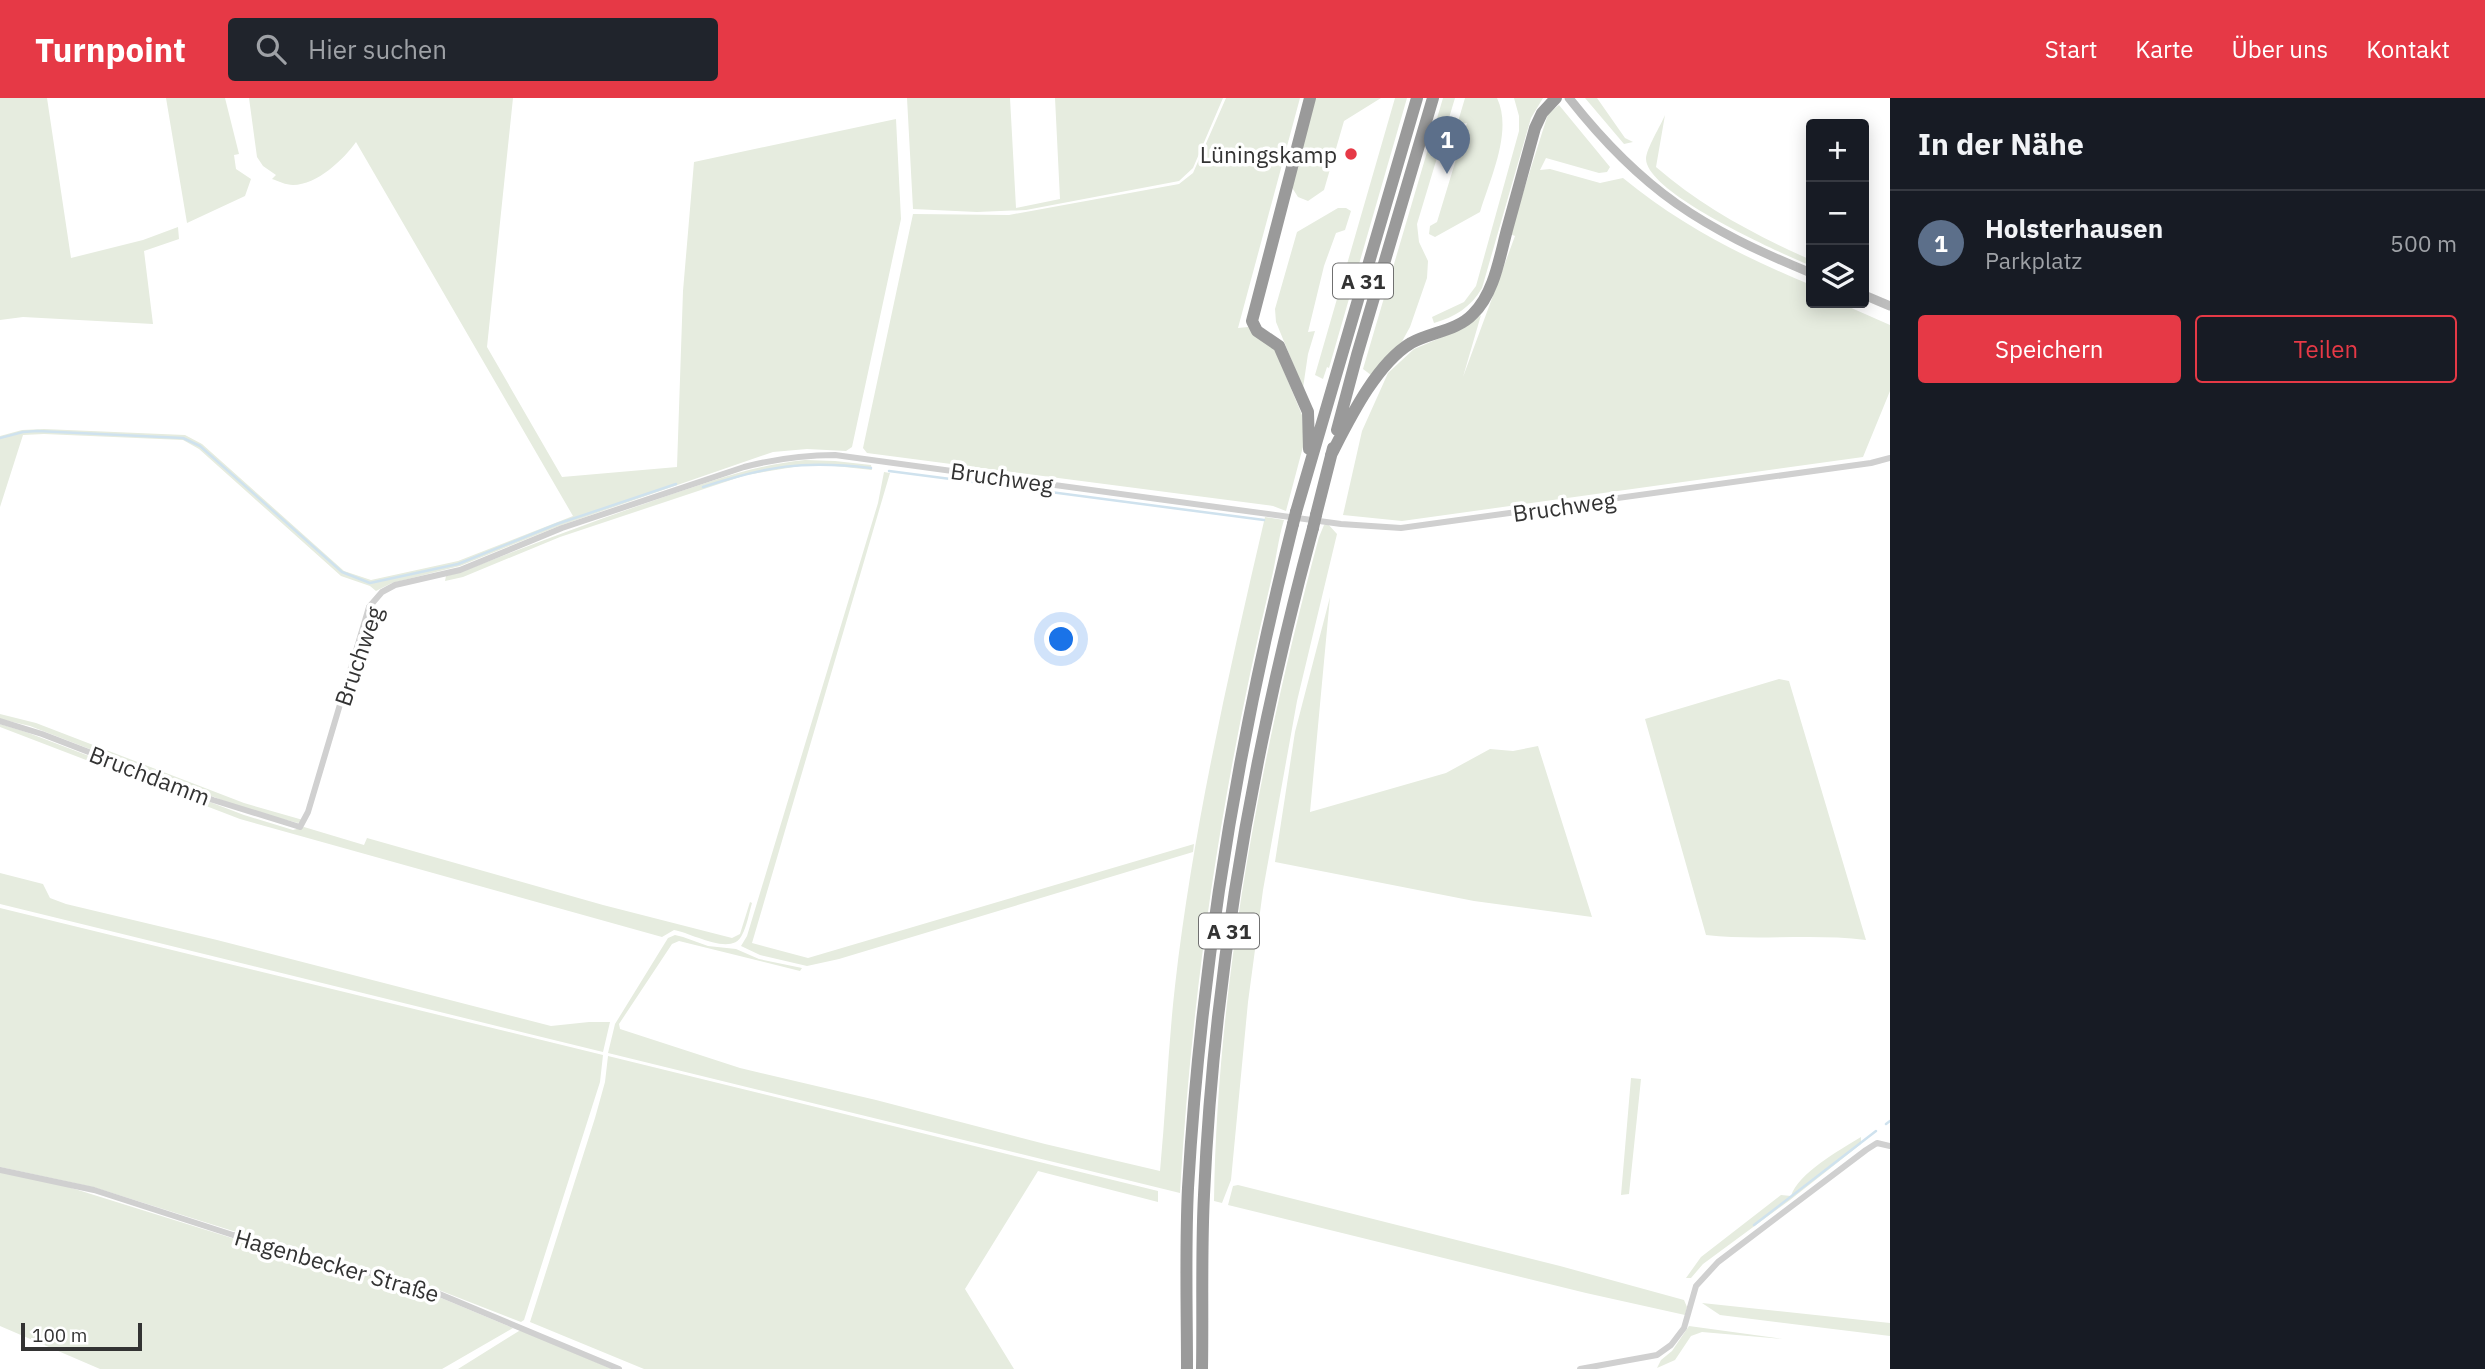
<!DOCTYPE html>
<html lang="de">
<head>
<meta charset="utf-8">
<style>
  :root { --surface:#171b24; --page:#20242c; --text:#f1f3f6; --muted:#9ea1a6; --line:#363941; --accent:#e63946 }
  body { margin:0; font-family:"IBM Plex Sans",sans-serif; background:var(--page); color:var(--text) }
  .controls { position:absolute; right:21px; top:21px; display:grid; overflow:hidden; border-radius:7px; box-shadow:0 4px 18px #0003 }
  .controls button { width:63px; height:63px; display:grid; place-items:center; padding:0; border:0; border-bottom:2px solid var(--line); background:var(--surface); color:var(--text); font:35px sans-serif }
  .scale { position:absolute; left:21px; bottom:18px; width:121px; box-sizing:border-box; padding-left:7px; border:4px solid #333; border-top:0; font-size:19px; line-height:24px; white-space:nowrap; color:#333; -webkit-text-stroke:5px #fff; paint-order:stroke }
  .you { position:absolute; left:1062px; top:542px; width:24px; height:24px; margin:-18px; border:5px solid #fff; border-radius:50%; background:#1a73e8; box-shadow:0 0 0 10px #1a73e833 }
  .badge { display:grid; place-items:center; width:46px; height:46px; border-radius:50%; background:var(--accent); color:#fff; font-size:23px; font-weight:700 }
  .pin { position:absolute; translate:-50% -58px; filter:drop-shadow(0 2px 4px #0008) }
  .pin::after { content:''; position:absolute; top:37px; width:24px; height:21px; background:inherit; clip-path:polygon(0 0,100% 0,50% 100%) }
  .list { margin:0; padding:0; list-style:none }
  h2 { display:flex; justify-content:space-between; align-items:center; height:91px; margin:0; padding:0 28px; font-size:30px }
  h2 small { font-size:23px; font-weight:400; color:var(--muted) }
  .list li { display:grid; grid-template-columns:46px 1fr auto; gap:21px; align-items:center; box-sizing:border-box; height:105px; padding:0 28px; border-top:2px solid var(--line) }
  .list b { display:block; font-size:26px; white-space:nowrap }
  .list p { margin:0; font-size:23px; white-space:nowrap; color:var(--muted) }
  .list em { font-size:23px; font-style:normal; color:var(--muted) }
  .actions { display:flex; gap:14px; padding:21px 28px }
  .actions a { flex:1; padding:16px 0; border:2px solid var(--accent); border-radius:7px; text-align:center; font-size:24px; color:var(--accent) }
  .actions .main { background:var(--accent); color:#fff }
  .icon { flex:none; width:38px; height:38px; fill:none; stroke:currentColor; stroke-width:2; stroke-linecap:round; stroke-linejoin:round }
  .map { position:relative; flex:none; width:1890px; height:1271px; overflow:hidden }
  header { display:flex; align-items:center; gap:42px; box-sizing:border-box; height:98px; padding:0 35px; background:var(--accent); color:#fff }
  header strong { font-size:33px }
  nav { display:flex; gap:38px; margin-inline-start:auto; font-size:24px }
  .search { width:490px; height:63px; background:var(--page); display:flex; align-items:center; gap:18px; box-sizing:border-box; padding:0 24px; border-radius:7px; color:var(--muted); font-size:26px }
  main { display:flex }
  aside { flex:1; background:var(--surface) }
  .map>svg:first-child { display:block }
  .green { fill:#e6ecdf }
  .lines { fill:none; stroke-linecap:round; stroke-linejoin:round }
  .stream { stroke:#cfe2ee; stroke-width:2.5 }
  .street { stroke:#d0d0d0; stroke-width:6 }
  .secondary { stroke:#bdbdbd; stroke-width:9 }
  .highway { stroke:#9a9a9a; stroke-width:12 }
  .highway-bridge { stroke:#9a9a9a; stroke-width:12 }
  .poi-dot { fill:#e63946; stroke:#fff; stroke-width:2.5 }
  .labels { text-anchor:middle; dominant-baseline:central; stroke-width:7; stroke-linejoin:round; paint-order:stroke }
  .shield { fill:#fff; stroke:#707070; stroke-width:2 }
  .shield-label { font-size:21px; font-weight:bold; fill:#333 }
  .poi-label { font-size:23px; fill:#333; stroke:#fff; text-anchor:end }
  .street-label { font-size:23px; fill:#333; stroke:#fff }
</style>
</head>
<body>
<header>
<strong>Turnpoint</strong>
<div class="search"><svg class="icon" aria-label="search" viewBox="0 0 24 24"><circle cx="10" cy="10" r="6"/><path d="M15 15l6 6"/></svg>Hier suchen</div>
<nav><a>Start</a><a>Karte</a><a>Über uns</a><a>Kontakt</a></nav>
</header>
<main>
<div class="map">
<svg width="1890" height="1271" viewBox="0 0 1890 1271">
  <rect width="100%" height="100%" fill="#fff"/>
  <!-- green -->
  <path class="green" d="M 0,0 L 47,0 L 71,160 L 143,142 L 178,129 L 179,141 L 144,153 L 153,226 L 23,219 L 0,222 Z
    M 166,0 L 225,0 L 239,56 L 234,57 L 236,71 L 251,81 L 245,98 L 187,125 Z
    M 249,0 L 513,0 L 487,249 L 562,379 L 677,369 L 683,193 L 694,64 L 896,21 L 901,121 L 852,349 L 846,353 L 807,351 L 773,354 L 559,428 L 460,468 L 392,485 L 376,493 L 370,488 L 341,478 L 199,351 L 183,342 L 44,336 L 23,337 L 0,409 L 0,338 L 22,332 L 44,331 L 185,337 L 202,346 L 344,473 L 371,482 L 458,463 L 573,418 L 356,44 C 344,61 317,87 293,87 C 286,87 278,83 272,81 L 276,77 L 263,68 L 257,59 Z
    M 907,0 L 1010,0 L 1016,110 L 1060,101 L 1055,0 L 1223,0 L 1193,70 L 1179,83 L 1026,112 L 977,114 L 913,111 Z
    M 1226,0 L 1300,0 L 1238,230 L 1248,229 L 1273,247 L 1302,317 L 1304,345 L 1286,413 L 1273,408 L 867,355 L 863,350 L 913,116 L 1009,117 L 1179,86 L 1193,75 Z
    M 1315,0 L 1381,0 L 1344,23 L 1324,92 L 1308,103 L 1298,99 L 1291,88 Z
    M 1395,0 L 1407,0 L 1329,270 L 1327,269 L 1323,281 L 1315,277 Z
    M 1443,0 L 1455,0 L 1417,126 L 1419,144 L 1428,163 L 1427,180 L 1410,229 L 1400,247 L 1371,277 L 1363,271 Z
    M 1465,0 L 1497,0 C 1513,33 1490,81 1480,114 L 1435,139 L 1429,136 L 1430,128 L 1437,124 L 1467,25 L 1457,27 Z
    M 1514,0 L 1543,0 L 1531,20 L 1482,190 C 1471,209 1455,219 1434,225 L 1432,219 L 1464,204 L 1476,188 L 1519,33 L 1519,18 Z
    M 1585,0 L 1597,0 L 1625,40 L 1633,44 L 1624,46 Z
    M 1559,7 L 1610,69 L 1607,74 L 1599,75 L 1546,60 L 1540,72 L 1550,71 L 1600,85 L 1623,80 C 1680,127 1743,159 1811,187 L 1811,205 L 1840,205 L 1890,227 L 1890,293 L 1863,359 L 1402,423 L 1343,417 L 1362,333 L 1388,275 L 1414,251 L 1464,230 L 1481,217 L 1463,279 L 1515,138 L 1510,136 L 1548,16 Z
    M 1665,17 L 1656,69 C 1702,109 1755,137 1811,162 L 1811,168 C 1781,155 1647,96 1646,61 C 1646,51 1661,27 1665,17 Z
    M 1338,110 L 1346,110 L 1351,113 L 1345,132 L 1336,135 L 1324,168 L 1308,234 L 1315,233 L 1308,256 L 1303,290 L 1276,224 L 1275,211 L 1297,134 Z
    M 805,362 L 835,363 L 871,367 L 872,372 L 835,368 L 806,367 L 746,377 L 560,439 L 463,479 L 445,483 L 446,478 L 461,474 C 527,448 594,423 661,400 C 709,384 754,367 805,362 Z
    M 884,374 L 890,375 L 752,845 L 808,860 L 1194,746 L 1193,754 L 839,861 L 807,868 L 760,857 L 741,848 L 747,838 L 878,405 Z
    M 1265,419 L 1284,422 C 1278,441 1276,463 1271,483 C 1223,684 1192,888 1180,1095 L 608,955 L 615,926 L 668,840 L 675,837 L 683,839 L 708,848 L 736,851 L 759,861 L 802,870 L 800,873 L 679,843 L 672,846 L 619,926 L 620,931 L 740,970 L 876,1002 L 1045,1046 L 1160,1073 C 1166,1011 1168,949 1175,888 C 1193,730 1229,574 1265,419 Z
    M 1327,425 L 1337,436 L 1297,603 L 1263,792 L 1248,904 L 1231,1082 L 1222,1105 L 1214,1103 C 1217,885 1262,650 1319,439 L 1324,427 Z
    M 1330,499 L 1310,714 L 1446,675 L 1490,651 L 1513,653 L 1538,648 L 1592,819 L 1474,803 L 1275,764 L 1295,634 Z
    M 1779,581 L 1789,583 L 1866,842 C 1813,835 1759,843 1706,837 L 1645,621 Z
    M 0,616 L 36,625 L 244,705 L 303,722 L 298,725 L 245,711 L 30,628 L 0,621 Z
    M 0,626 L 26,634 L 244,717 L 293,732 L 304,729 L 364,747 L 367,740 L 603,807 L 732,840 L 740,836 L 750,804 L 752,805 C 749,815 747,828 742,837 C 732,859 692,835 674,832 L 662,839 L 240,721 L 0,629 Z
    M 0,775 L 43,786 L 50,800 L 66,806 L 217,842 L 551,928 L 589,924 L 610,924 L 603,954 L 0,806 Z
    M 0,810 L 603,957 L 600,984 L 524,1222 L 521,1224 L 426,1187 L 233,1133 L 93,1089 L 0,1069 Z
    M 608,958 L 1158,1093 L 1158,1104 L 1038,1073 L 965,1191 L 1014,1271 L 644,1271 L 530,1224 L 595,1020 L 605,984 Z
    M 1631,980 L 1641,981 L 1629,1096 L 1621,1097 Z
    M 1861,1039 L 1861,1046 L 1790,1102 L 1703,1166 L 1691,1180 L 1686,1180 L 1701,1159 L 1781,1097 L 1791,1098 C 1798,1075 1840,1052 1861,1039 Z
    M 0,1074 L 62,1087 L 235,1141 L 422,1192 L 513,1230 L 442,1271 L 100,1271 L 0,1228 Z
    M 1238,1087 L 1560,1168 L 1684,1202 L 1687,1209 L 1685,1217 L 1586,1195 L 1228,1107 L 1233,1088 Z
    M 1702,1205 L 1890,1225 L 1890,1238 L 1720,1217 Z
    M 1689,1228 L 1784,1241 L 1702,1234 L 1691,1238 L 1675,1262 L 1657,1270 L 1661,1262 L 1672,1253 Z
    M 519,1233 L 523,1233 L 612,1271 L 458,1271 Z"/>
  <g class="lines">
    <!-- stream -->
    <path class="stream" d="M 0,340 L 23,334 L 37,333 L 183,340 L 200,348 L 342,474 L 370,485 L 458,466 L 557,426 L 676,386
      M 889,373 L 1264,422
      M 703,389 C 767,368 803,362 871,370
      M 1886,1026 L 1890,1023
      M 1754,1127 L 1876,1033"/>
    <!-- street -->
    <path class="street" d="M 0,623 L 42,636 L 213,702 L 300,729 L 308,714 L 369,509 L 382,494 L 395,487 L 460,472 L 562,430 L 744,369 C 775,361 804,357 835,357 L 1341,426 L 1401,430 L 1871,365 L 1890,360
      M 0,1072 L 94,1092 L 233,1137 L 425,1190 L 619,1271
      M 1580,1271 L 1657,1257 L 1671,1247 L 1684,1230 L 1696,1188 L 1718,1164 L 1866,1052 L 1877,1045 L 1890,1048"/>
    <!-- secondary -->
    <path class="secondary" d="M 1569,0 C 1643,94 1702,130 1811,175
      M 1864,197 L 1890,208"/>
    <!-- highway -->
    <path class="highway" d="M 1337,332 L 1357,257 L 1433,0
      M 1309,351 L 1308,314 L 1279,248 L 1257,233 L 1252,223 L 1310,0
      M 1331,357 C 1349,322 1376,266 1411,245 C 1431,234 1457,233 1473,216 C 1495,195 1500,156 1508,128 C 1517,95 1526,63 1535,30 L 1542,15 L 1556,0
      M 1296,414 L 1417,0
      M 1316,417 L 1333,350
      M 1187,1271 C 1187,1211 1185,1150 1188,1090 C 1201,866 1238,643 1293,426
      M 1202,1271 C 1203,1213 1201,1155 1204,1097 C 1214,871 1254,648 1313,430"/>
    <!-- highway-bridge -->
    <path class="highway-bridge" d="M 1293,426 L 1296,414
      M 1313,430 L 1316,417"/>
  </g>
  <!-- markers -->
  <circle class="poi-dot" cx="1351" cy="56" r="7"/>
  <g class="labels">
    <!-- shield labels -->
    <g class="shield">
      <rect x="1333" y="165.5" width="60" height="35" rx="5"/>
      <rect x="1199" y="815.5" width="60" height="35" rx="5"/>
    </g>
    <g class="shield-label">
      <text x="1363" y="183">A 31</text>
      <text x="1229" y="833">A 31</text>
    </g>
    <!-- poi labels -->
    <g class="poi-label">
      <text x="1337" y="56">Lüningskamp</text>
    </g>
    <!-- street labels -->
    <g class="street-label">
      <text transform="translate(1002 379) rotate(8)">Bruchweg</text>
      <text transform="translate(1564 408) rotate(-8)">Bruchweg</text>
      <text transform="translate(358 558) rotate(-71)">Bruchweg</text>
      <text transform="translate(150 677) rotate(21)">Bruchdamm</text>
      <text transform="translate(337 1167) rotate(16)">Hagenbecker Straße</text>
    </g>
  </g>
</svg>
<div class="controls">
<button>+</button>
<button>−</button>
<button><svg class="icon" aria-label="layers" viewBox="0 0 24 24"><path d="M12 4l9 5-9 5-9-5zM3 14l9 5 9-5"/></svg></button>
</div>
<div class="scale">100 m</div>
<div class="you"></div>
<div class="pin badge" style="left:1447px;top:76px;background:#5c6f8a">1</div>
</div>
<aside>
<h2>In der Nähe<small></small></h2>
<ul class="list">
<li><span class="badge" style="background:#5c6f8a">1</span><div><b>Holsterhausen</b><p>Parkplatz</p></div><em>500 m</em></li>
</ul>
<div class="actions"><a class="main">Speichern</a><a>Teilen</a></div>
</aside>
</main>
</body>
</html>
